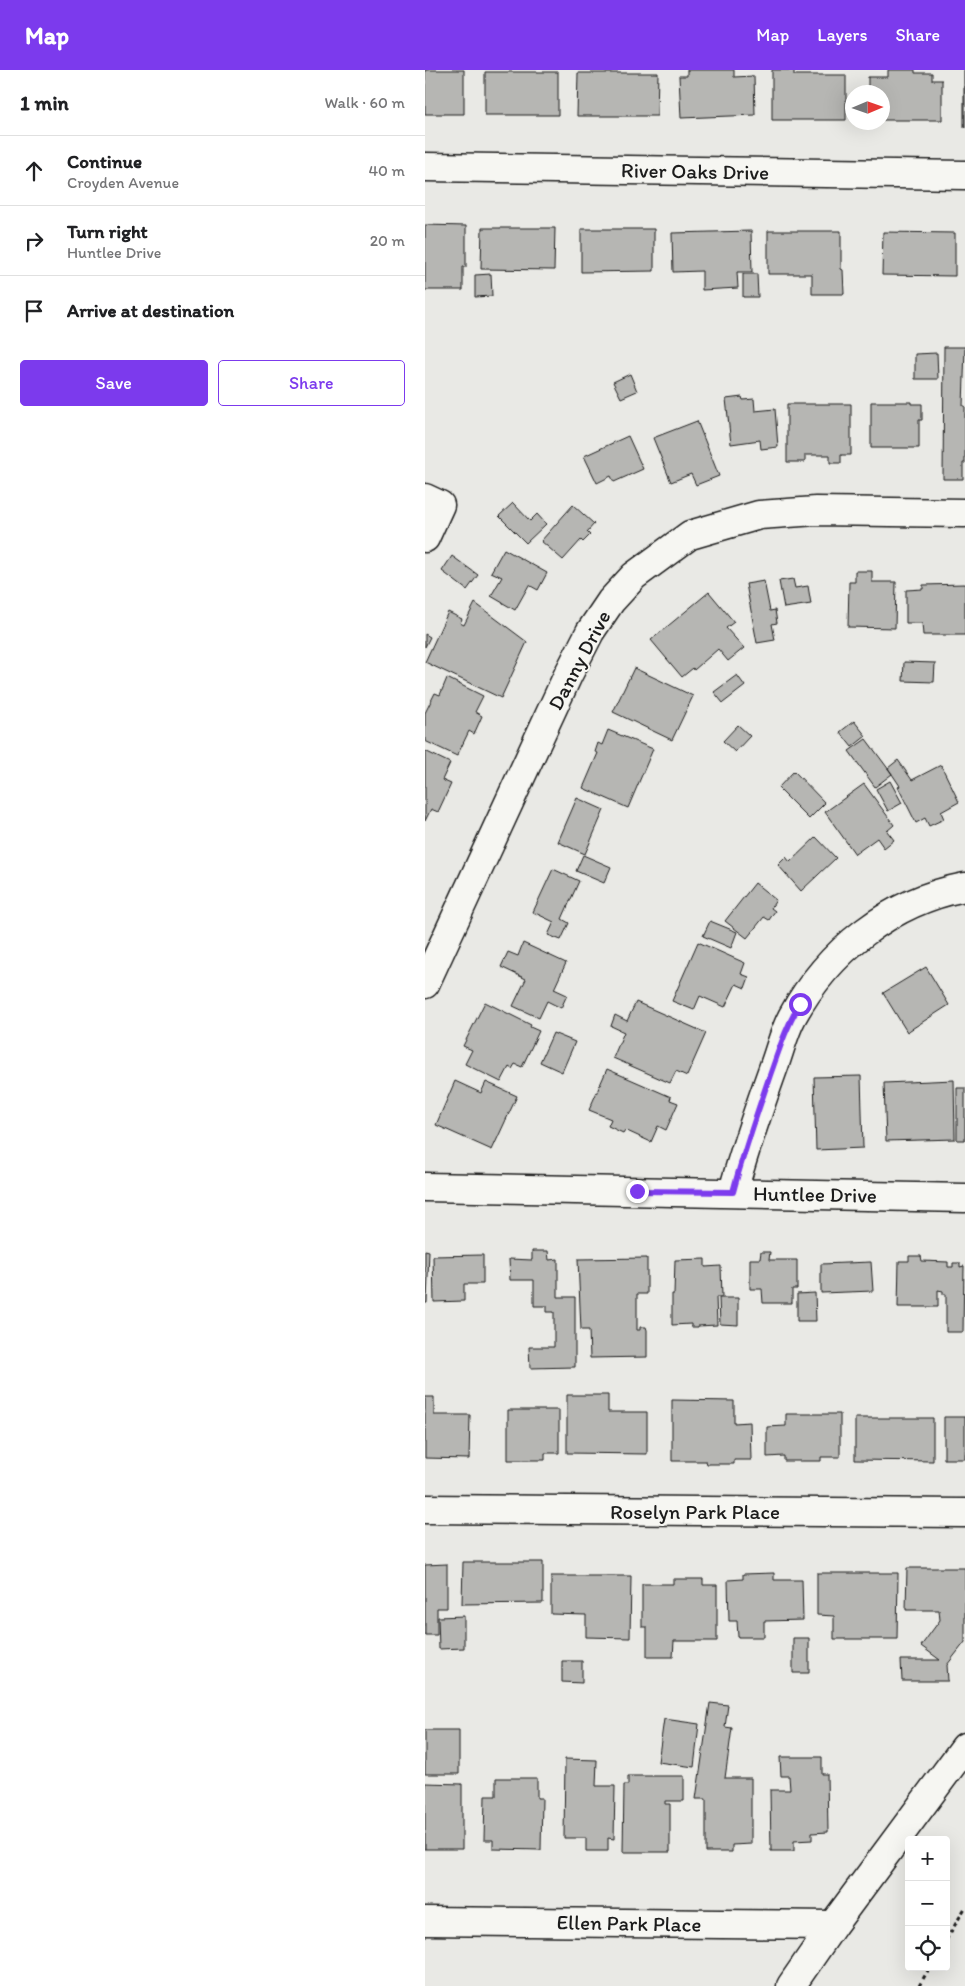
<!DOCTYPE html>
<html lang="en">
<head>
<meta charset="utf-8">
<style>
  :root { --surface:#fff; --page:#f6f6f6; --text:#202124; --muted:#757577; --line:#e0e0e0; --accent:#7c3aed }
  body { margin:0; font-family:Itim,sans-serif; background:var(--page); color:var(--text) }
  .controls { position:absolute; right:15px; bottom:15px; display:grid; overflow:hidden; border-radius:5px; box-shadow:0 5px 20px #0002 }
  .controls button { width:45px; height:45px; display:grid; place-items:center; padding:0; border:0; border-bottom:1px solid var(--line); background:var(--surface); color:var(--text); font:25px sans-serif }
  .compass { position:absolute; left:420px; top:15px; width:45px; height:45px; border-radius:50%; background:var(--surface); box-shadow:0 5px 20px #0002; rotate:88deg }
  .stop { position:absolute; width:15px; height:15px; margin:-11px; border:4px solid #7c3aed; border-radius:50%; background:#fff }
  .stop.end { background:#7c3aed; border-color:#fff; box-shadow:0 1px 5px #0008 }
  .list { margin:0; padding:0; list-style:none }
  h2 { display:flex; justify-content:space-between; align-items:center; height:65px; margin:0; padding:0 20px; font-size:21px }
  h2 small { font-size:16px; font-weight:400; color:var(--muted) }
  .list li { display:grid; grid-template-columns:32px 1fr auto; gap:15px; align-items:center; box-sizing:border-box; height:70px; padding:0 20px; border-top:1px solid var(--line) }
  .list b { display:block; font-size:19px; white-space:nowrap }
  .list p { margin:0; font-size:16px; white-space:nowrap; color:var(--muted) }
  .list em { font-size:16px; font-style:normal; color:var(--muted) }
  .actions { display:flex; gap:10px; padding:15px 20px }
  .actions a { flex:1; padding:11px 0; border:1px solid var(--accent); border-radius:5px; text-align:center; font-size:18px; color:var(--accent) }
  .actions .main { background:var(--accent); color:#fff }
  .icon { flex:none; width:28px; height:28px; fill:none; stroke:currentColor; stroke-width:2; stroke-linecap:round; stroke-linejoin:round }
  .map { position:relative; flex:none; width:540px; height:1916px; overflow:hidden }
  header { display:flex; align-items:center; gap:30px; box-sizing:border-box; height:70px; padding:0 25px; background:var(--accent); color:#fff }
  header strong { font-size:24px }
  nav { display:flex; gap:28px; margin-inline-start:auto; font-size:18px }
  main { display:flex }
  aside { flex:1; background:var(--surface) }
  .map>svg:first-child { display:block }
  .building { fill:#b6b6b3; stroke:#1c1c1c }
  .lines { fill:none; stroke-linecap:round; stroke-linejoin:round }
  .minor-casing { stroke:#1c1c1c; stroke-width:31 }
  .path { stroke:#1c1c1c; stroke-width:3; stroke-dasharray:4 4; stroke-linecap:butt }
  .minor { stroke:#f6f6f2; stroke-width:28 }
  .route { stroke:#7c3aed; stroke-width:6 }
  .labels { text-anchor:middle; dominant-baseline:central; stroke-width:4; stroke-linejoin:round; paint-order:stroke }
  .street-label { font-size:21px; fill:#1c1c1c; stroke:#f6f6f2 }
</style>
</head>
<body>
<header>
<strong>Map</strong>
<nav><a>Map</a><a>Layers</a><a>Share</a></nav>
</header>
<main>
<aside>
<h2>1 min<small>Walk · 60 m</small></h2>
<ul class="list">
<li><svg class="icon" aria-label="ahead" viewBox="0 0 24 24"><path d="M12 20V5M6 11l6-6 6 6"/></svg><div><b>Continue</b><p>Croyden Avenue</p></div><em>40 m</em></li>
<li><svg class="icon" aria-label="right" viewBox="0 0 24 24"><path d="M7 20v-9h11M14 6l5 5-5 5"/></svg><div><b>Turn right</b><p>Huntlee Drive</p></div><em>20 m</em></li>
<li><svg class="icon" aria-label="arrive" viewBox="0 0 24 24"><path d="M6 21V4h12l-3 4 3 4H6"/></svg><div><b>Arrive at destination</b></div></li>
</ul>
<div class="actions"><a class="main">Save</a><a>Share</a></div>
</aside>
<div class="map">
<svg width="540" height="1916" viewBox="0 0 540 1916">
  <rect width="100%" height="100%" fill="#e9e9e5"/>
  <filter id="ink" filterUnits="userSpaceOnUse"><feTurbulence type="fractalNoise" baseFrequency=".02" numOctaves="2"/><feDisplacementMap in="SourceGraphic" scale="10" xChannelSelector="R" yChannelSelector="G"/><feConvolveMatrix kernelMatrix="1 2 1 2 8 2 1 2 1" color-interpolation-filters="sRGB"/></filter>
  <g filter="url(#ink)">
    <!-- building -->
    <path class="building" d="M 0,0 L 39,0 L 39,44 L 0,44 Z
      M 262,0 L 309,0 L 309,7 L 329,6 L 330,45 L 256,48 L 254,6 L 262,6 Z
      M 347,0 L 369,0 L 369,5 L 421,5 L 421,50 L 347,50 Z
      M 463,0 L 490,0 L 490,3 L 507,3 L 507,10 L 517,10 L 517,50 L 458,50 L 458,22 L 443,22 L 443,7 L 463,7 Z
      M 539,0 L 540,0 L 540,58 L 539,58 Z
      M 60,2 L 133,2 L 133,45 L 60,45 Z
      M 153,3 L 233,3 L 232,46 L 152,46 Z
      M 0,155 L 41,156 L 41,197 L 38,197 L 38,220 L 0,220 Z
      M 57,158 L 130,158 L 129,200 L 56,199 Z
      M 156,159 L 229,159 L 229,201 L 156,202 Z
      M 326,161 L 327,202 L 312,202 L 313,218 L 277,220 L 277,201 L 248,202 L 247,163 Z
      M 343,161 L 416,161 L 416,199 L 418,200 L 419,224 L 387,224 L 387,204 L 343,204 Z
      M 458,162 L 530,163 L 530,206 L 457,205 Z
      M 66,204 L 67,226 L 50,227 L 50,205 Z
      M 318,204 L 332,204 L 333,227 L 318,227 Z
      M 519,277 L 540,277 L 538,336 L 540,336 L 540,393 L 538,393 L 538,409 L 518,409 Z
      M 512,283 L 513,309 L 490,309 L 490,284 Z
      M 205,304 L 212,321 L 196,328 L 188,312 Z
      M 317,327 L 318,330 L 329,329 L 330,341 L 350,339 L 353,377 L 336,379 L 335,370 L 306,374 L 301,329 Z
      M 446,332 L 486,332 L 486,334 L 497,334 L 497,350 L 494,350 L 494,378 L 446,378 Z
      M 362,334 L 426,334 L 426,385 L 416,385 L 416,393 L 405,393 L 405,385 L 380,385 L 380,392 L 362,392 Z
      M 272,351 L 294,406 L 271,415 L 266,404 L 246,412 L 228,368 Z
      M 203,366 L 218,399 L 189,412 L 186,406 L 172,413 L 159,386 Z
      M 88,433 L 105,451 L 112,444 L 121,454 L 101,473 L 74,446 Z
      M 148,435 L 169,454 L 162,462 L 165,465 L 158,472 L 156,470 L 138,490 L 116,471 Z
      M 79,479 L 122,503 L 113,520 L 104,515 L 90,540 L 66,526 L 77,507 L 66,502 Z
      M 27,486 L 53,505 L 42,520 L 17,501 Z
      M 430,501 L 447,501 L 447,512 L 471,512 L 470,558 L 423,557 L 424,512 L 430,512 Z
      M 368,509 L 370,518 L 383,516 L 386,534 L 359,538 L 354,511 Z
      M 339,511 L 345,541 L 350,540 L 352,553 L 347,554 L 350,570 L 332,573 L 321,514 Z
      M 540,514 L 540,565 L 498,565 L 497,553 L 481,553 L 481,520 L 498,519 L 498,515 Z
      M 284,522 L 309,552 L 301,558 L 319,578 L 303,591 L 293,579 L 269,600 L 268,598 L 257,607 L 226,570 Z
      M 50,533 L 102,572 L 76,628 L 0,592 L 23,542 L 37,549 L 35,553 L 39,555 Z
      M 0,564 L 5,567 L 0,577 Z
      M 479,592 L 510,593 L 509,612 L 478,611 Z
      M 209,598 L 268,626 L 247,670 L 188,642 Z
      M 312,605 L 320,616 L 298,633 L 289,622 Z
      M 22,608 L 58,626 L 50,642 L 57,646 L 49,664 L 44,661 L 32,686 L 0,671 L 0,643 L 10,623 L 15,625 Z
      M 429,651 L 441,666 L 427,677 L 415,662 Z
      M 313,655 L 325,666 L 310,682 L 298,671 Z
      M 183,660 L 228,679 L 203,738 L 158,718 L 173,683 L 170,682 L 173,673 L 177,675 Z
      M 441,669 L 467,704 L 450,717 L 424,681 Z
      M 0,681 L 25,693 L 17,710 L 26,714 L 13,742 L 6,739 L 0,751 Z
      M 473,690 L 487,710 L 516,695 L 534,732 L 516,742 L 519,749 L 504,756 L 500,748 L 491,753 L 473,717 L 475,716 L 463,698 Z
      M 369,701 L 400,733 L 384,749 L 353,718 Z
      M 465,711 L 477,733 L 463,741 L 451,719 Z
      M 439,714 L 469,755 L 462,761 L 469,770 L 459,778 L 452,768 L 430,784 L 400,742 Z
      M 152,728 L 179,740 L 160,784 L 133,772 Z
      M 391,767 L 411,788 L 376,821 L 353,795 L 361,787 L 365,792 Z
      M 158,785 L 186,797 L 179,813 L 151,801 Z
      M 128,799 L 154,811 L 137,849 L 144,853 L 136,870 L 123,865 L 129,852 L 108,842 Z
      M 330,813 L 351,830 L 346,838 L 350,841 L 344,850 L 339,847 L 322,868 L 300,851 Z
      M 285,851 L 312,862 L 306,878 L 278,866 Z
      M 273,872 L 320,893 L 316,904 L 324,907 L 320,918 L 311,914 L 300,937 L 275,926 L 269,940 L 247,931 Z
      M 98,873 L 141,893 L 129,919 L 142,925 L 136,938 L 122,931 L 114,948 L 88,936 L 101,909 L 76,897 L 83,882 L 93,886 Z
      M 501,897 L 524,935 L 482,962 L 458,923 Z
      M 60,932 L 106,955 L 105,957 L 114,961 L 97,997 L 90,994 L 87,999 L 84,997 L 76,1012 L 40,994 L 47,980 L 38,976 Z
      M 211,932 L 281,963 L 262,1006 L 251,1001 L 245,1013 L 188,988 L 199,962 L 186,956 L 190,945 L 202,951 Z
      M 128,963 L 150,972 L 137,1002 L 115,992 Z
      M 182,999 L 246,1027 L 245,1030 L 253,1033 L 241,1060 L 233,1056 L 226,1072 L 200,1060 L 198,1063 L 183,1056 L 186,1049 L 164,1040 Z
      M 436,1006 L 438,1078 L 391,1080 L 389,1007 Z
      M 529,1010 L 530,1069 L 461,1071 L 459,1013 Z
      M 30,1011 L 56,1023 L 61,1012 L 92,1026 L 67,1080 L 11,1055 Z
      M 532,1018 L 540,1018 L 540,1070 L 532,1070 Z
      M 0,1180 L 4,1181 L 2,1233 L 0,1233 Z
      M 107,1181 L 123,1181 L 124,1190 L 133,1189 L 133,1227 L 150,1227 L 150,1297 L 105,1298 L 104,1277 L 129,1277 L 129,1242 L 122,1242 L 122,1236 L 109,1236 L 109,1210 L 85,1210 L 84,1189 L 107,1190 Z
      M 336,1182 L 345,1182 L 344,1190 L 372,1190 L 372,1219 L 367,1219 L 367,1233 L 338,1233 L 337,1219 L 325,1219 L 325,1189 L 335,1189 Z
      M 58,1185 L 58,1214 L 39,1214 L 39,1231 L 9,1232 L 8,1186 Z
      M 484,1186 L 496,1186 L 497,1191 L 523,1192 L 523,1197 L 528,1197 L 528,1193 L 535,1193 L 535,1197 L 539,1196 L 538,1262 L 521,1262 L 521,1224 L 518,1224 L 518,1221 L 513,1220 L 513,1237 L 473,1237 L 474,1191 L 484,1191 Z
      M 222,1188 L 222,1224 L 212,1224 L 212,1260 L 215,1260 L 215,1257 L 221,1257 L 222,1260 L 222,1287 L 165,1288 L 164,1260 L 156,1260 L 153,1189 Z
      M 280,1189 L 280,1197 L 296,1196 L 297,1227 L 291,1227 L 292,1255 L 273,1256 L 273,1257 L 266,1257 L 266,1254 L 247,1255 L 247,1224 L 249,1224 L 250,1190 Z
      M 446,1192 L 448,1221 L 396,1223 L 396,1194 Z
      M 390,1223 L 391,1251 L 372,1251 L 372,1224 Z
      M 294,1228 L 313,1228 L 313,1255 L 295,1254 Z
      M 142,1325 L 183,1325 L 183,1342 L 222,1342 L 222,1384 L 142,1383 Z
      M 0,1327 L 9,1327 L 9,1345 L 45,1345 L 44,1389 L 0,1388 Z
      M 247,1330 L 309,1331 L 309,1353 L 325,1352 L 326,1390 L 309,1390 L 309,1394 L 282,1394 L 281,1391 L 247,1391 Z
      M 83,1340 L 134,1340 L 134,1383 L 120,1383 L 120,1390 L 83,1390 Z
      M 361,1344 L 415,1344 L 415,1387 L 396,1387 L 396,1391 L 359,1391 L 359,1386 L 342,1387 L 342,1357 L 361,1356 Z
      M 519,1347 L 540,1347 L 540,1389 L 519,1389 Z
      M 430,1348 L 508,1348 L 508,1391 L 430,1390 Z
      M 38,1492 L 118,1492 L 118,1533 L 37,1534 Z
      M 22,1494 L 22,1538 L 12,1538 L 12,1565 L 0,1565 L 0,1495 Z
      M 482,1498 L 540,1498 L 540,1572 L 522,1595 L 523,1611 L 477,1611 L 476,1590 L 515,1590 L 496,1576 L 515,1550 L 514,1540 L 481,1540 Z
      M 349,1503 L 349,1510 L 377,1510 L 378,1550 L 339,1551 L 339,1567 L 313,1567 L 312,1551 L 304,1551 L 303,1510 L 318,1509 L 318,1504 Z
      M 392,1503 L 473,1503 L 472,1569 L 409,1569 L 409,1546 L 392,1545 Z
      M 126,1506 L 206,1506 L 205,1568 L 161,1567 L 161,1545 L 126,1544 Z
      M 248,1509 L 278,1509 L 278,1515 L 292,1515 L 292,1571 L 249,1571 L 248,1587 L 222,1587 L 222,1557 L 217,1557 L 217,1514 L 248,1514 Z
      M 39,1546 L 39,1578 L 14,1579 L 13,1547 Z
      M 368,1568 L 384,1568 L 384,1603 L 368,1603 Z
      M 137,1591 L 157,1591 L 157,1613 L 137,1612 Z
      M 285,1633 L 303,1635 L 300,1657 L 307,1658 L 300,1708 L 326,1708 L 326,1774 L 307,1775 L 307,1782 L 281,1782 L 281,1729 L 271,1729 Z
      M 239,1649 L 274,1654 L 269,1697 L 233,1692 Z
      M 0,1660 L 34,1660 L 34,1704 L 0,1704 Z
      M 355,1687 L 397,1687 L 397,1704 L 402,1704 L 403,1762 L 387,1763 L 387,1770 L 369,1771 L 369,1781 L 346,1781 L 345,1720 L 365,1720 L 364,1706 L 356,1706 Z
      M 140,1689 L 172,1690 L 171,1716 L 190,1716 L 189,1769 L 183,1768 L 183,1781 L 161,1781 L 161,1768 L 139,1768 Z
      M 203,1706 L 259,1706 L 259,1731 L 240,1731 L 240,1734 L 245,1734 L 245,1782 L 198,1782 L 199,1715 L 203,1715 Z
      M 71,1708 L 112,1708 L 112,1728 L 117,1728 L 116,1780 L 68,1779 L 68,1770 L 59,1770 L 60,1726 L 71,1726 Z
      M 0,1713 L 37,1714 L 37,1779 L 0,1779 Z"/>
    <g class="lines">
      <!-- minor casing -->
      <g class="minor-casing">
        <path id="minor" d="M 0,97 L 540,105
          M 0,428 L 15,435 L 0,468
          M 0,914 L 143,605 L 165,562 L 186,531 L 209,506 L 265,465 L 334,445 L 391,441 L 540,443
          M 0,1117 L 540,1128
          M 308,1122 C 319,1080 334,1038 349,996 C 355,980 359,962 367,947 C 403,881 466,831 540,817
          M 0,1439 L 540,1443
          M 0,1851 L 408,1855
          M 366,1916 L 408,1855 L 540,1677"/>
      </g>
      <!-- path -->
      <path class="path" d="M 521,1870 L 540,1838
        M 494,1916 L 505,1897"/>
      <!-- minor -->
      <use href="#minor" class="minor"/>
    </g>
  </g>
  <g class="lines" filter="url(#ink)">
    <!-- route -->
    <path class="route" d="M 212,1121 L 308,1122 C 318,1084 331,1046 344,1008 C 353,983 361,956 375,934"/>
  </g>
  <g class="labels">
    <!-- street labels -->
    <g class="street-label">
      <text transform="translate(270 101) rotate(1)">River Oaks Drive</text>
      <text transform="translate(154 590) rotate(-62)">Danny Drive</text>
      <text transform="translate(390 1124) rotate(1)">Huntlee Drive</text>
      <text x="270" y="1441">Roselyn Park Place</text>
      <text transform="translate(204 1853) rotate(1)">Ellen Park Place</text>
    </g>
  </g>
</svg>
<div class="controls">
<button>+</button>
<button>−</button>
<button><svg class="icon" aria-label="locate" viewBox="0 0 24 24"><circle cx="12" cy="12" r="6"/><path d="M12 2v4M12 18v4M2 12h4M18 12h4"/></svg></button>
</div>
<svg class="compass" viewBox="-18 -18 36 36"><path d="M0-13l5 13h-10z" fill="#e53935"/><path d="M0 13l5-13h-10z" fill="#757577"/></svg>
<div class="stop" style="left:375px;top:934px"></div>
<div class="stop end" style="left:212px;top:1121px"></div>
</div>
</main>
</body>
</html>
